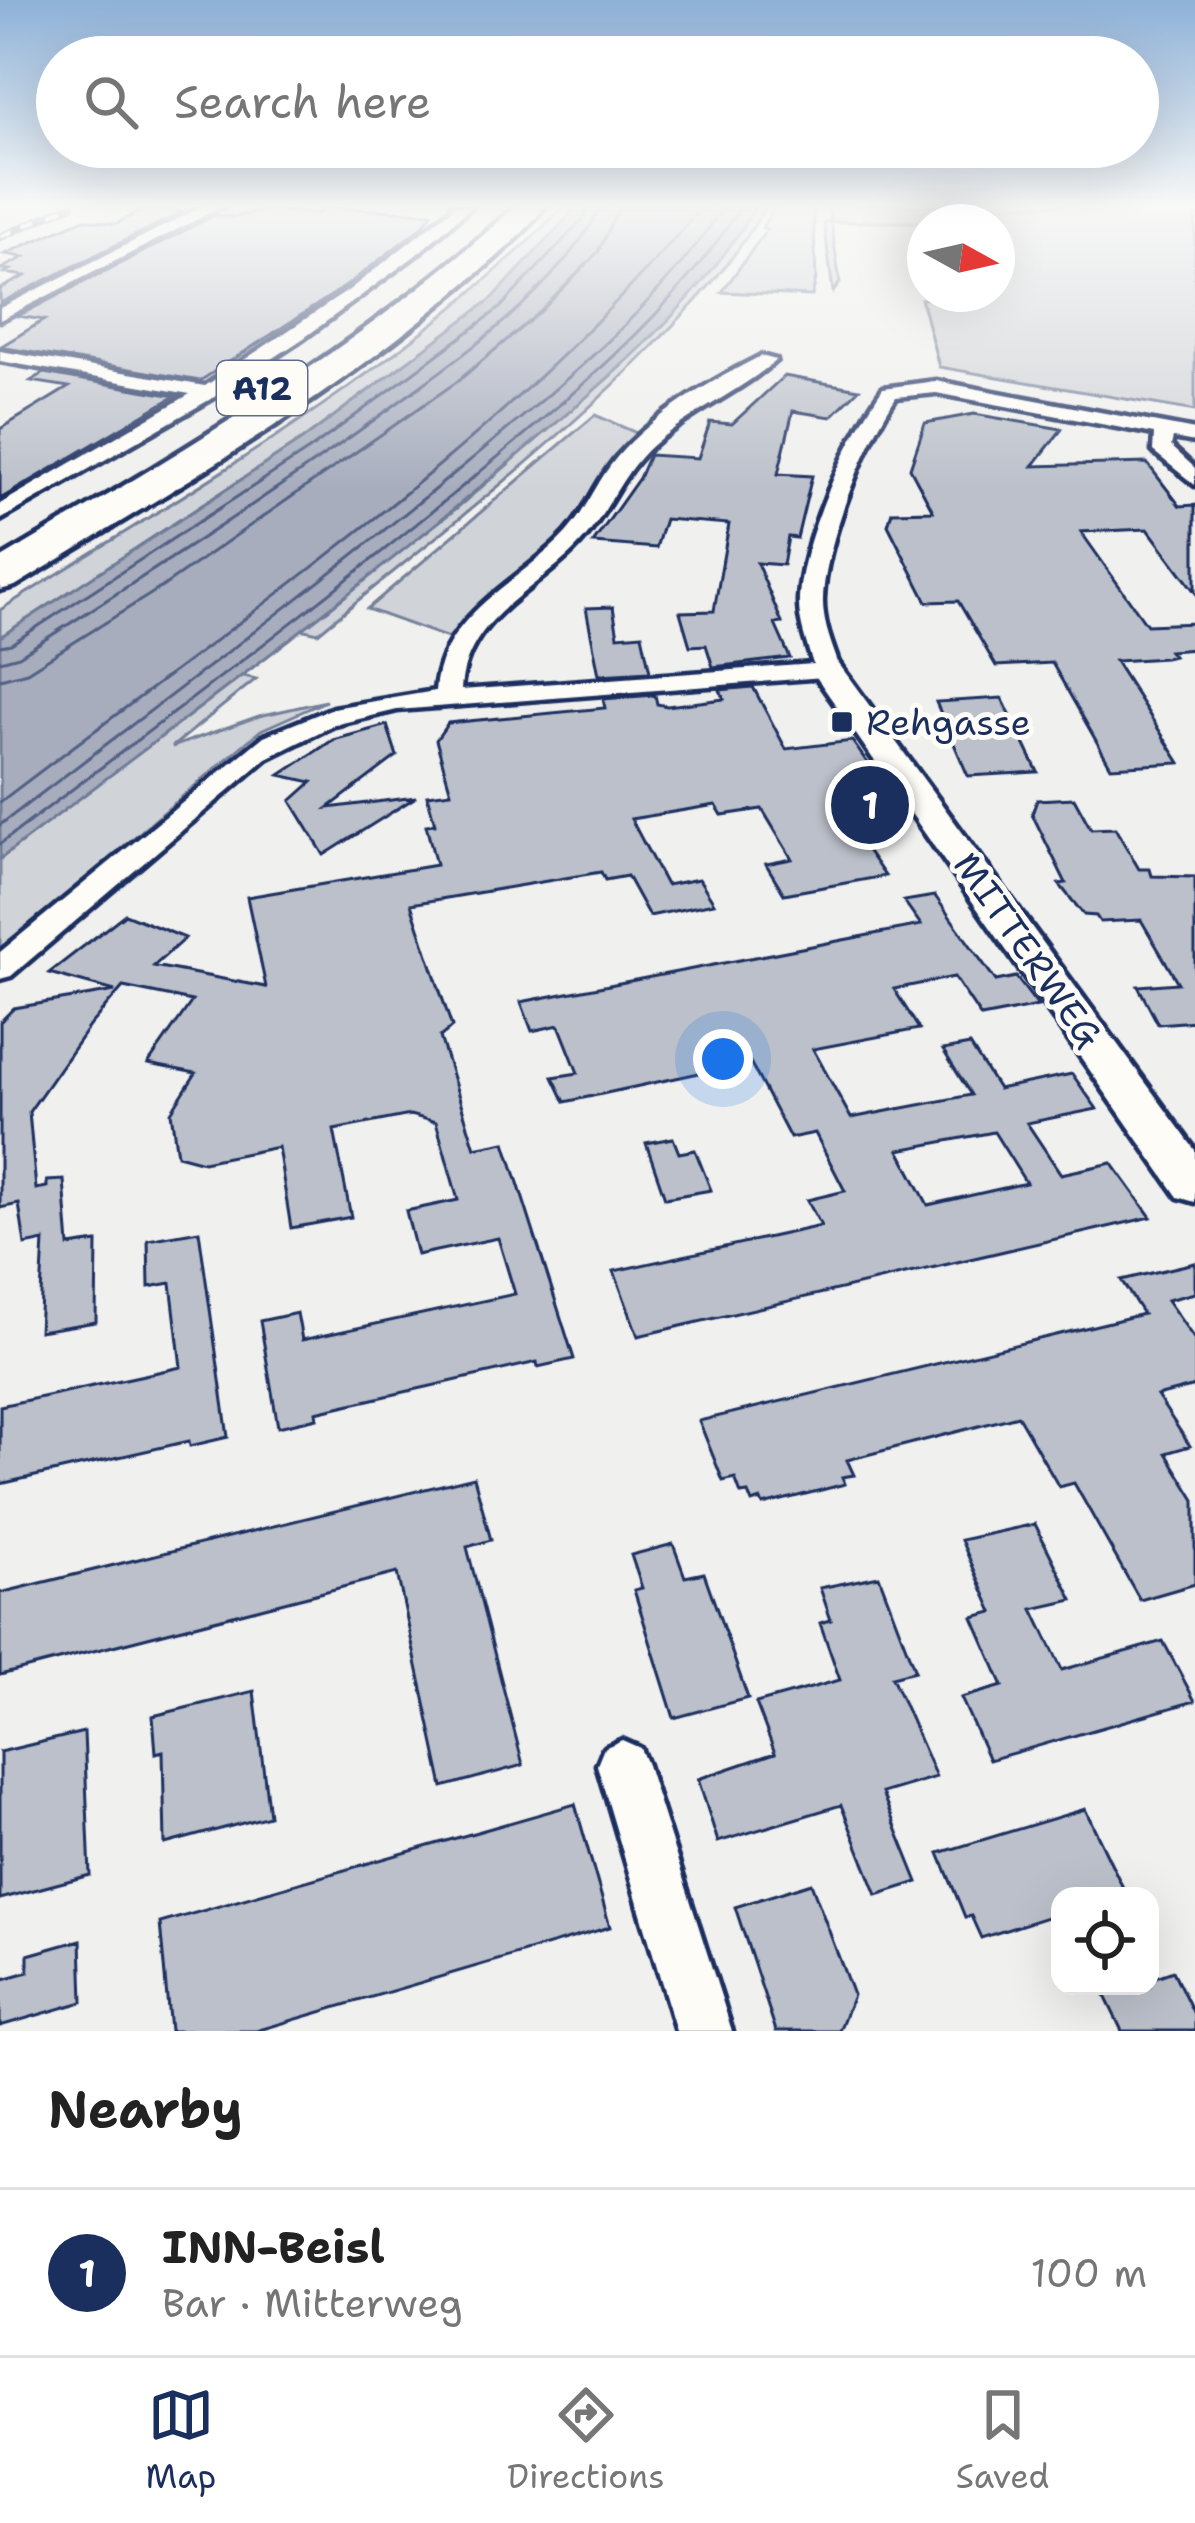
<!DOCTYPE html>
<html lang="en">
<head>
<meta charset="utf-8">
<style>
  :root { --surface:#fff; --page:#f2f2f2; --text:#222; --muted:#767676; --line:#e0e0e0; --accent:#1b2f5e }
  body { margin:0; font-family:"Shantell Sans",sans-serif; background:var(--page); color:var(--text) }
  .controls { position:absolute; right:36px; bottom:36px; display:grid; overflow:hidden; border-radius:24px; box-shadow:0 12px 48px #0002 }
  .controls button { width:108px; height:108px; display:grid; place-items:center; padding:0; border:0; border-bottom:3px solid var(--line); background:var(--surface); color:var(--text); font:60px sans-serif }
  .compass { position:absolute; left:907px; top:204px; width:108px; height:108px; border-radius:50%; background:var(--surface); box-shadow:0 12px 48px #0002; rotate:98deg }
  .you { position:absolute; left:723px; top:1059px; width:42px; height:42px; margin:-30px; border:9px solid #fff; border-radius:50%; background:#1a73e8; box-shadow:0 0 0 18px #1a73e833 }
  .badge { display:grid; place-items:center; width:78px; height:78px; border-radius:50%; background:var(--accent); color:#fff; font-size:39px; font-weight:700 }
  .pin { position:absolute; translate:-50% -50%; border:6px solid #fff; box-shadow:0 3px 12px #0006 }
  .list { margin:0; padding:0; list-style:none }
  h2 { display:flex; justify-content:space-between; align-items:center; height:156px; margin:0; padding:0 48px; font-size:51px }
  h2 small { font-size:39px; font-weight:400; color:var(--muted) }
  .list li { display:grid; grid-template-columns:78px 1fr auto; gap:36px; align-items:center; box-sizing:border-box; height:168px; padding:0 48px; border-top:3px solid var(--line) }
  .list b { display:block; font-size:45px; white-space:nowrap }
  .list p { margin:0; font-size:39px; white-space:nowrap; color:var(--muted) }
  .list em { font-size:39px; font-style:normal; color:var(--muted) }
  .icon { flex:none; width:66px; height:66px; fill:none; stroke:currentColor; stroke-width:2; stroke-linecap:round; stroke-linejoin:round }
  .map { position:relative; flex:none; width:1195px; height:2031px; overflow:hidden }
  .search { position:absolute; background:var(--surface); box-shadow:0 12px 48px #0002; left:36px; right:36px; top:36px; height:132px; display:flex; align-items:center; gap:30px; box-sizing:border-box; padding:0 42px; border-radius:66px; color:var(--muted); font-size:45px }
  .sheet { height:324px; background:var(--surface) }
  nav { display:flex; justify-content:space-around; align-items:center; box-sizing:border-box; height:168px; border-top:3px solid var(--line); background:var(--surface); font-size:33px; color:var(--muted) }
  nav a { display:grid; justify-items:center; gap:6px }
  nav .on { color:var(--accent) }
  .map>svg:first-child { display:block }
  .green { fill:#d0d3d8; stroke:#76819b; stroke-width:3 }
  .water { fill:#a7adbd; stroke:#6f7b97; stroke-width:3 }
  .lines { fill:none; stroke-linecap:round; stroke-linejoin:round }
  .shore { stroke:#536184; stroke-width:3 }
  .building { fill:#bbc0ca; stroke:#1b2f5e; stroke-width:3; fill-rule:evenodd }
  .minor-casing { stroke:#1b2f5e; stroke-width:9 }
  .tertiary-casing { stroke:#1b2f5e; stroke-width:9 }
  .motorway-casing { stroke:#1b2f5e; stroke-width:9 }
  .minor { fill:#fdfcf7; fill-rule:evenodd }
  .tertiary { fill:#fdfcf7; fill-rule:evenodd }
  .motorway { fill:#fdfcf7; fill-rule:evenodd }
  .rail-casing { stroke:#1b2f5e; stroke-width:8 }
  .rail { stroke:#fdfcf7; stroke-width:4.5; stroke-dasharray:14; stroke-linecap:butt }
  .poi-dot { fill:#1b2f5e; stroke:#fdfcf7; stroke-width:4.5 }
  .labels { text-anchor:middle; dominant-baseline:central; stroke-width:10; stroke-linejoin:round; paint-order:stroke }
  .shield { fill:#fdfcf7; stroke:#5f6c8c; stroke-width:3 }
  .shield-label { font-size:33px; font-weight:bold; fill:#1b2f5e }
  .poi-label { font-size:36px; fill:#1b2f5e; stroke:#fdfcf7; text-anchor:start }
  .street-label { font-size:36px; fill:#1b2f5e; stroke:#fdfcf7 }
</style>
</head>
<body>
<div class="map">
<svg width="1195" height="2031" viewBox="0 0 1195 2031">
  <rect width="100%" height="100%" fill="#f0f0ee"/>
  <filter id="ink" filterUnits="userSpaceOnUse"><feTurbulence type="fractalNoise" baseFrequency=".00833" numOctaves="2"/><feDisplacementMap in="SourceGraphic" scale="24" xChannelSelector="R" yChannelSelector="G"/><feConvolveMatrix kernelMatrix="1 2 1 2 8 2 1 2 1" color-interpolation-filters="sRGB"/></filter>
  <g filter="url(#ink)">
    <!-- green -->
    <path class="green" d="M 565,205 L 579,205 L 493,298 L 302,440 L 0,637 L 0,610 C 196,486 403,372 565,205 Z
      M 756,205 L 766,205 C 734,264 686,313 639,360 C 539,459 426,544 318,633 L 300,629 L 458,507 L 575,407 L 744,227 Z
      M 775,205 L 813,205 L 816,278 L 812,296 L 722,292 L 767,229 L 762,228 Z
      M 828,205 L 1195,205 L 1195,411 L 939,367 L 921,299 L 997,294 L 997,222 L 831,222 L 840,283 L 833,292 L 824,222 L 831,221 Z
      M 595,415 L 646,437 L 574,528 L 448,638 L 367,609 Z
      M 240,675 L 256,679 L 172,747 L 259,716 L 326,701 L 261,730 L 0,951 L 0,859 Z"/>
    <!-- water -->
    <path class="water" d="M 579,205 L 756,205 C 698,308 600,386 511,461 C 347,601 171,728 0,859 L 0,637 L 302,440 L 493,298 Z"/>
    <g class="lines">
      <!-- shore -->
      <path class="shore" d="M 0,646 L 11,644 L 309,450 L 500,308 L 584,218 L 587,205
        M 0,661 L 19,656 C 143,577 267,498 385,412 C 465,353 555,294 602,205
        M 0,679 L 27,672 L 162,587 L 458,381 L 540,312 L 598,252 L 620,205
        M 0,802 C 243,616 507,442 703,205
        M 0,825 C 157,705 316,588 468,462 C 562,384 657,308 725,205
        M 0,844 C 159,723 321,604 475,476 C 573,394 673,314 742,205"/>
    </g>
    <!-- building -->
    <path class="building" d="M 325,207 L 432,213 L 423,226 L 346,286 L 200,381 L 0,347 L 44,320 L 18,316 L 215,215 L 234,217 L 270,209 L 317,214 Z
      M 145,208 L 182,212 L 0,303 L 0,289 L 25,276 L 4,273 L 10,270 L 1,269 L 24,257 L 5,254 L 84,219 L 116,224 Z
      M 44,373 L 175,396 L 0,499 L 0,429 L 69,387 L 31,381 Z
      M 784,376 L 859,389 L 831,417 L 793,411 L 778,474 L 812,476 L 797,538 L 788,537 L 783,565 L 757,563 L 782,623 L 775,624 L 790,658 L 713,667 L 706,645 L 690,646 L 680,612 L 714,611 L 729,524 L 665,519 L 656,548 L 593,543 L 639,478 L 649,455 L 698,458 L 710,422 L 732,424 Z
      M 974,414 L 1062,429 L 1033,466 L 1147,463 L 1180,506 L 1195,505 L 1195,592 L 1148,529 L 1081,532 L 1147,625 L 1195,623 L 1195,649 L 1169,651 L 1173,656 L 1165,658 L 1115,661 L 1180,763 L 1111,767 L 1052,663 L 996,666 L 958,601 L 927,602 L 888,525 L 892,512 L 933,511 L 910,468 L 925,423 Z
      M 613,607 L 618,636 L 642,634 L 650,672 L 599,675 L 586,608 Z
      M 753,687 L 786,749 L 852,741 L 869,765 L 851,768 L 888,818 L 849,824 L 885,876 L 784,894 L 766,864 L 792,859 L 762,809 L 722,815 L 716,805 L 631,819 L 666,885 L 699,879 L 714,903 L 649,916 L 627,876 L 605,880 L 601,872 L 411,904 L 452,1027 L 440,1037 L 475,1148 L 505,1142 L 574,1359 L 538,1367 L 537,1362 L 316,1412 L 317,1418 L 278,1427 L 260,1321 L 297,1313 L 302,1340 L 515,1294 L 498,1238 L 417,1255 L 406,1211 L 458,1200 L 436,1122 L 410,1115 L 334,1130 L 351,1217 L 291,1228 L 278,1147 L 203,1162 L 177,1155 L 171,1112 L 196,1073 L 148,1064 L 192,1001 L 123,987 L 90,1025 L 29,1112 L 36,1189 L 47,1187 L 47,1181 L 64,1180 L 69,1246 L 97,1242 L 96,1322 L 39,1331 L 44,1241 L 25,1245 L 19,1204 L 0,1208 L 0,1022 L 14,1008 L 115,991 L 49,973 L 125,914 L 185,938 L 154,966 L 266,987 L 247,897 L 436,865 L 426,825 L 435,824 L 427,795 L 451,792 L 436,740 L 448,723 L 605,708 L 603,699 L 655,695 L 657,704 L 667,706 L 724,699 L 720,690 Z
      M 1002,698 L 1038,772 L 968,776 L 936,702 Z
      M 387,725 L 397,756 L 328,808 L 416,797 L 324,855 L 291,801 L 312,782 L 280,775 L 333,740 Z
      M 1074,798 L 1091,829 L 1115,828 L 1139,869 L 1150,869 L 1152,876 L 1195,877 L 1195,1021 L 1158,1024 L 1138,986 L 1178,983 L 1141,920 L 1100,922 L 1096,916 L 1084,915 L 1059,884 L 1066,883 L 1032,814 L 1037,800 Z
      M 935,896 L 996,981 L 1016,977 L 1038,1006 L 981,1017 L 954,977 L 894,989 L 919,1029 L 813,1049 L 851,1118 L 971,1095 L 943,1050 L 970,1045 L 998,1089 L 1072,1074 L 1097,1109 L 1027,1123 L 1061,1174 L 1112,1163 L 1151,1217 L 638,1336 L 614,1271 L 821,1226 L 807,1200 L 845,1191 L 815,1133 L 790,1138 L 750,1062 L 565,1102 L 553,1077 L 578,1073 L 559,1025 L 532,1031 L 521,1002 L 921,925 L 904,901 ZM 994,1132 L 1026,1183 L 928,1205 L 899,1150 Z
      M 673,1138 L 679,1153 L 695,1150 L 711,1190 L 665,1198 L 646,1143 Z
      M 199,1231 L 228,1437 L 190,1446 L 189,1441 L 0,1484 L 0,1406 L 181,1367 L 171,1283 L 149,1287 L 148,1240 Z
      M 1195,1263 L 1195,1293 L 1167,1300 L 1195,1340 L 1195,1386 L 1157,1396 L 1190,1446 L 1166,1453 L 1195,1500 L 1195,1584 L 1140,1600 L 1074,1483 L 1059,1487 L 1018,1416 L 847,1460 L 854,1475 L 842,1477 L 845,1484 L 763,1505 L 761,1500 L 752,1503 L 748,1493 L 741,1494 L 735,1478 L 723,1481 L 699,1421 L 1143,1314 L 1121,1280 Z
      M 474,1477 L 491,1540 L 467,1547 L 523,1765 L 443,1787 L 397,1573 L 0,1675 L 0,1593 Z
      M 1035,1524 L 1073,1600 L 1033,1609 L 1062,1670 L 1163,1641 L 1195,1701 L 989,1760 L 961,1698 L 1003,1686 L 973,1617 L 993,1612 L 961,1540 Z
      M 673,1544 L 685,1577 L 704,1573 L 748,1698 L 674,1718 L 634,1590 L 642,1588 L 631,1555 Z
      M 879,1576 L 915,1671 L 892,1677 L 936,1777 L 882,1793 L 918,1882 L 877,1895 L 841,1805 L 718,1842 L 698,1779 L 775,1753 L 756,1703 L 840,1680 L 820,1623 L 831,1620 L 820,1588 Z
      M 254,1691 L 269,1816 L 165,1844 L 163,1751 L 156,1753 L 153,1716 Z
      M 84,1732 L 90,1875 L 0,1899 L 0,1752 Z
      M 575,1804 L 610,1927 L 256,2031 L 170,2031 L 160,1923 Z
      M 1085,1809 L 1127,1896 L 1060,1896 L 1060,1913 L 981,1938 L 971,1916 L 965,1917 L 939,1853 Z
      M 811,1883 L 853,1995 L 839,2031 L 776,2031 L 735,1907 Z
      M 81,1940 L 83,2002 L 0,2026 L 0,1980 L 28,1972 L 28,1955 Z
      M 1173,1971 L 1195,2016 L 1195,2031 L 1122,2031 L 1104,1994 L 1128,1986 L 1150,1986 L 1150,1979 Z"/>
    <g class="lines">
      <!-- minor casing -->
      <g class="minor-casing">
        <path id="minor" d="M 206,205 L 225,205 L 0,320 L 0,308 Z
          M 451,205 L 471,207 L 416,255 L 304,338 L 216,396 L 0,520 L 0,504 L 190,394 L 0,361 L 0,351 L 205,386 L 349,290 L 453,208 Z
          M 761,356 L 776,360 C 744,389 692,412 655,443 C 623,470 611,507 585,538 C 542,589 465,615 461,690 L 813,664 C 807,644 798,621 799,599 C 802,538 848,438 883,388 L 936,381 L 1195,430 L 1195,442 L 1173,438 L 1171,446 L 1195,468 L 1195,485 L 1153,451 L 1154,434 L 936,393 L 896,397 C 865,443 825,543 823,599 C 822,623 833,648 841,671 L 837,676 L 397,710 L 334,725 L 267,758 L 11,976 L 0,979 L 0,952 L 264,736 L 333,708 L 435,691 C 441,613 518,584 566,533 C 587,510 597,480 617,457 C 654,414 711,381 761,356 Z
          M 622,1740 L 640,1748 L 647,1765 L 732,2031 L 676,2031 L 597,1765 L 604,1748 Z"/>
      </g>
      <!-- tertiary casing -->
      <g class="tertiary-casing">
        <path id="tertiary" d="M 828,661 L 839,664 L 1195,1150 L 1195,1202 L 1178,1197 L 812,671 Z"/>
      </g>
      <!-- motorway casing -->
      <g class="motorway-casing">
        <path id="motorway" d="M 517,205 L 546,205 C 519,241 480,271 445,300 C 313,411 162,496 15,586 L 0,590 L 0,559 C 181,452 361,348 517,205 Z"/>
      </g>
      <!-- minor -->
      <use href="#minor" class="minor"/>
      <!-- tertiary -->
      <use href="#tertiary" class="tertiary"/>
      <!-- motorway -->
      <use href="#motorway" class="motorway"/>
      <!-- rail casing -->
      <g class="rail-casing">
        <path id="rail" d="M 0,237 L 72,205"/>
      </g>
      <!-- rail -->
      <use href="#rail" class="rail"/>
    </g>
  </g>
  <!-- sky -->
  <linearGradient id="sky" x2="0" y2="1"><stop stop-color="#8eb1d7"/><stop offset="0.42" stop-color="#f8f8f7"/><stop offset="1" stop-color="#f8f8f7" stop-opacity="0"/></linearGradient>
  <rect width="1195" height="489" fill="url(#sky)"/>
  <!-- markers -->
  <rect class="poi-dot" x="830" y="710" width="24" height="24" rx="6"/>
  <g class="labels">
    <!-- shield labels -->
    <rect class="shield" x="217" y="361" width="90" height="54" rx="9"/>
    <g class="shield-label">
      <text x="262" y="388">A12</text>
    </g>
    <!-- poi labels -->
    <g class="poi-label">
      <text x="866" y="722">Rehgasse</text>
    </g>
    <!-- street labels -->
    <g class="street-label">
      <text transform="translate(1028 950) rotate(55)">MITTERWEG</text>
    </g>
  </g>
</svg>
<div class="controls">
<button><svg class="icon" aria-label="locate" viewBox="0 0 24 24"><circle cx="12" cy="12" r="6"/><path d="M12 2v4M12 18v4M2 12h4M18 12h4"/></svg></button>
</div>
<svg class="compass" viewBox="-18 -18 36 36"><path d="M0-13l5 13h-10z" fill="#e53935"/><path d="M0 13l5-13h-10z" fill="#767676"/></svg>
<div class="you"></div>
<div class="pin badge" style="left:870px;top:805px">1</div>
<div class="search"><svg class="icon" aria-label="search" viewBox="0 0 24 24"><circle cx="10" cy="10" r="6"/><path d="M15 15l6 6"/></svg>Search here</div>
</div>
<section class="sheet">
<h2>Nearby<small></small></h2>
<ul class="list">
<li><span class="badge">1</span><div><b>INN-Beisl</b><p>Bar · Mitterweg</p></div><em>100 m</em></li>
</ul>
</section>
<nav>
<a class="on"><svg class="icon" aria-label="map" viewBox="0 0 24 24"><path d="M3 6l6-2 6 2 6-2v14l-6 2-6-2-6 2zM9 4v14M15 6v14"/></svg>Map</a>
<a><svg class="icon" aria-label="directions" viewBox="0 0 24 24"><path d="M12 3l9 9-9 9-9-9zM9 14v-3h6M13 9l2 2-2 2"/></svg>Directions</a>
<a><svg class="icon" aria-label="saved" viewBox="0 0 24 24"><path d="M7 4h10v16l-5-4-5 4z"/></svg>Saved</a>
</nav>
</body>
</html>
